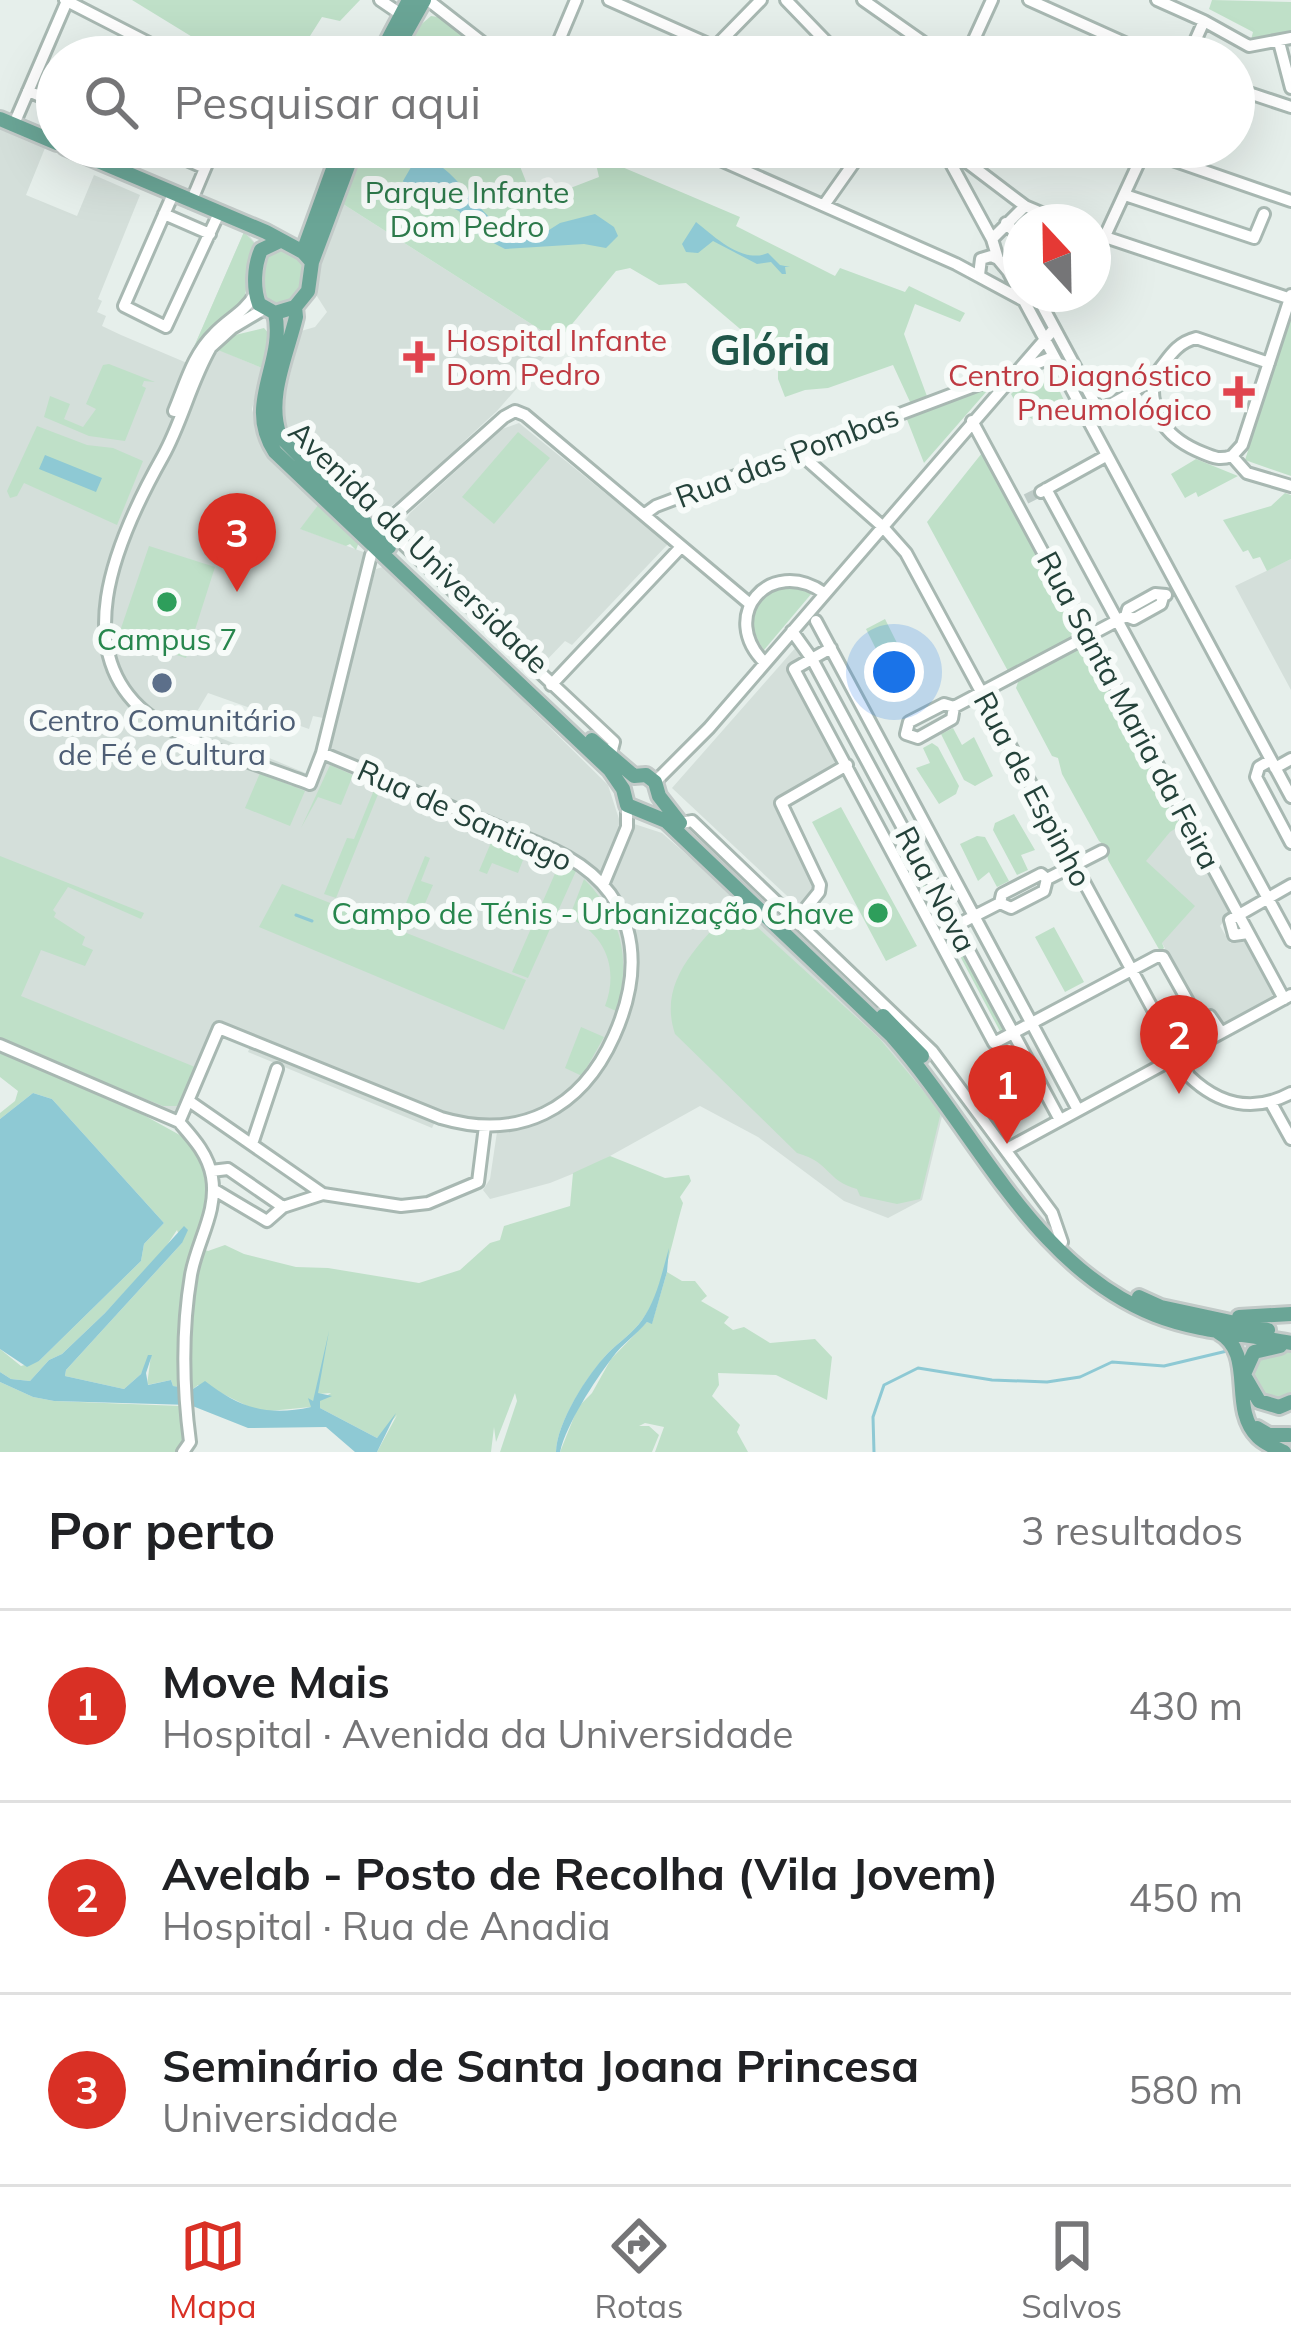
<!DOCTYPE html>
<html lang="pt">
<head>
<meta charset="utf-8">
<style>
  :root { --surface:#fff; --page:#f6f6f6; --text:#202124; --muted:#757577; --line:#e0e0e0; --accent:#d93025 }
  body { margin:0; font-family:Mulish,sans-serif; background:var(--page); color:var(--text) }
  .compass { position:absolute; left:1003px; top:204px; width:108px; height:108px; border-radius:50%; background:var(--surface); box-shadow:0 12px 48px #0002; rotate:338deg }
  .you { position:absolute; left:894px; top:672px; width:42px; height:42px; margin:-30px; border:9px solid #fff; border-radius:50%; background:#1a73e8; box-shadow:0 0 0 18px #1a73e833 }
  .badge { display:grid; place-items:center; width:78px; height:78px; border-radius:50%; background:var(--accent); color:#fff; font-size:39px; font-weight:700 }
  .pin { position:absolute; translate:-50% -99px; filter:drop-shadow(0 3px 6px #0008) }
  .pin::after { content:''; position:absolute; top:63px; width:42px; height:36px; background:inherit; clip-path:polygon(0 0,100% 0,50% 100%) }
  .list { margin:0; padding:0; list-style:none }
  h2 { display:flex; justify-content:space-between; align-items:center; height:156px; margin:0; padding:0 48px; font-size:51px }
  h2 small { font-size:39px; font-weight:400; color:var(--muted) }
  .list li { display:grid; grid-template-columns:78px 1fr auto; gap:36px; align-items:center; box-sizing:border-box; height:192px; padding:0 48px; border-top:3px solid var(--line) }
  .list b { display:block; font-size:45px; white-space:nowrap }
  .list p { margin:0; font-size:39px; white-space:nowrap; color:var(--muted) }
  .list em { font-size:39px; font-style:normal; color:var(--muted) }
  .icon { flex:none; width:66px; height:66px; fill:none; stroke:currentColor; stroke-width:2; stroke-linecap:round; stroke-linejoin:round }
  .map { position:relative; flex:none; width:1291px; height:1452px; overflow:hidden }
  .search { position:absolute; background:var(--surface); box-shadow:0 12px 48px #0002; left:36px; right:36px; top:36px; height:132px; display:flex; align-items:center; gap:30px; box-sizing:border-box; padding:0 42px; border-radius:66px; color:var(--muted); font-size:45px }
  .sheet { height:732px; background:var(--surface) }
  nav { display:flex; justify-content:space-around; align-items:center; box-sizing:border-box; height:168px; border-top:3px solid var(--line); background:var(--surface); font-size:33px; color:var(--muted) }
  nav a { display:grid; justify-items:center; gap:6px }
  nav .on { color:var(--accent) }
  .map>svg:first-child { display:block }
  .built { fill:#d4dfda }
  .green { fill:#bfe0c8 }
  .water { fill:#8ec9d4 }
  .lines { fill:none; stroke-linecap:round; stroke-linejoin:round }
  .stream { stroke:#8ec9d4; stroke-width:3 }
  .minor-tunnel { stroke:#bfccc8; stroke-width:10; stroke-dasharray:10 5; stroke-linecap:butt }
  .minor-casing { stroke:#a8b8b2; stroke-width:16 }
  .major-casing { stroke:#c2cac8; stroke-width:20 }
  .minor { stroke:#fff; stroke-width:10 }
  .major { stroke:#6aa596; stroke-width:14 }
  .health-dot { fill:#e0444e; stroke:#f7fbf9; stroke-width:4.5 }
  .leisure-dot { fill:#2e9e5b; stroke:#f7fbf9; stroke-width:4.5 }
  .service-dot { fill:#5c6f8a; stroke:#f7fbf9; stroke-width:4.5 }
  .labels { text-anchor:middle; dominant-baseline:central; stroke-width:12; stroke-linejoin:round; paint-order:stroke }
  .park-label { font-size:30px; fill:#2d7a4b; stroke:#f7fbf9 }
  .health-label { font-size:30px; fill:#be3a42; stroke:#f7fbf9; text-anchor:start }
  .street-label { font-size:30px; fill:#24423a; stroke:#f7fbf9 }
  .leisure-label { font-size:30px; fill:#27864d; stroke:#f7fbf9 }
  .service-label { font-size:30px; fill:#4e5e75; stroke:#f7fbf9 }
  .district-label { font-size:42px; font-weight:bold; fill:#1f5548; stroke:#f7fbf9 }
</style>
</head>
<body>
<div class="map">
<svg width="1291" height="1452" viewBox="0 0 1291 1452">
  <rect width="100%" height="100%" fill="#e6efeb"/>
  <!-- built -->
  <path class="built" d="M 0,128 L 45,148 L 26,195 L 77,216 L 94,175 L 140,195 L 98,299 L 102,301 L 97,312 L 106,316 L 102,326 L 121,335 L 187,363 L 244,232 L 248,234 L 255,243 L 244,300 L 201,342 L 262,368 L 252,409 L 260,443 L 276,466 L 318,505 L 301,529 L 366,553 L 323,718 L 313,716 L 309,729 L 208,693 L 189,725 L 320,779 L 330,753 L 326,738 L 376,569 L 386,566 L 608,785 L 619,819 L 662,833 L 726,889 L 890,1046 L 944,1108 L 922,1200 L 888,1218 L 844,1201 L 758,1137 L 700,1106 L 592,1166 L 550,1183 L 490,1199 L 483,1190 L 490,1179 L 497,1132 L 485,1126 L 436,1120 L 432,1128 L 248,1052 L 251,1044 L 220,1029 L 179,1122 L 0,1045 Z
    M 343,204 L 558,341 L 497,411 L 460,445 L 462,448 L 406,500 L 402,498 L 379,515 L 367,511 L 294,442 L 283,424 L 281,410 L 301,331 L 315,327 L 327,312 L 315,293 L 320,261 Z
    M 519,423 L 668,544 L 572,645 L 565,641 L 543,664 L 402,525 L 410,513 L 502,429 Z
    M 1291,559 L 1291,690 L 1235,586 Z
    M 797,646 L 806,660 L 788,672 L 842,767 L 774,805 L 816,889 L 800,908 L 672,788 Z
    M 1183,824 L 1230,913 L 1220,926 L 1230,943 L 1245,942 L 1273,993 L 1272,998 L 1223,1024 L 1217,1013 L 1198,1010 L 1162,943 L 1145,861 L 1170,831 Z"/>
  <!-- green -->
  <path class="green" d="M 132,0 L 360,0 L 340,21 L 322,17 L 310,36 L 322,40 L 335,57 L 225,57 Z
    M 1212,0 L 1291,2 L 1291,33 L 1251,40 L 1253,32 L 1209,9 Z
    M 431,16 L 438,17 L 489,57 L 401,57 L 417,28 Z
    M 363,147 L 519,147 L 514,151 L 534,202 L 599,177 L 592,147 L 608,147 L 608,161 L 740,217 L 736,226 L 835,276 L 840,268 L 905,292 L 909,286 L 965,313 L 960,322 L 915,304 L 904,334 L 928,399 L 911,404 L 893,365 L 828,388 L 805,390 L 785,397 L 778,379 L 778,361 L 686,283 L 659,285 L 630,268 L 616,271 L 558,341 L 343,204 Z
    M 244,232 L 255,244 L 244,300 L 241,307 L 209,332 L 187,363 Z
    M 280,248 L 299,258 L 307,271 L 297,297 L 281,306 L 269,306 L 261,296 C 262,276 257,254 280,248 Z
    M 1291,316 L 1291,476 L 1245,460 Z
    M 264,328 L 272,337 L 262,368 L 218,350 L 235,335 Z
    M 109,364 L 155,382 L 144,381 L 142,386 L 146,388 L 125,441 L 89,436 L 44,417 L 50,396 L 70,404 L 64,419 L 83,427 L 96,409 L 86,404 L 103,365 Z
    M 1051,373 L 1071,415 C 1044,433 1025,420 1011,394 L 1021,384 Z
    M 993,384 L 924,463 L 906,417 Z
    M 37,426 L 87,445 L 113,448 L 143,461 L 117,525 L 24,483 L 17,496 L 10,498 L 7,491 Z
    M 518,432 L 550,458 L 494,524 L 462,497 Z
    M 982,453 L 1079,632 L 1077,637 L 1009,673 L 927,522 Z
    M 1196,459 L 1238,476 L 1198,497 L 1196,492 L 1185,498 L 1171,474 Z
    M 1285,493 L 1291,495 L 1291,559 L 1267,571 L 1260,557 L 1253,559 L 1248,550 L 1243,552 L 1223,520 L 1271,506 Z
    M 318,505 L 359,542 L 356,550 L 350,544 L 346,546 L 300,529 Z
    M 149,546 L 215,567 L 186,658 L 118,637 Z
    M 785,584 L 801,586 L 812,593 L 764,650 C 742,619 754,598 785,584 Z
    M 885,619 L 905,659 L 886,669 L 866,629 Z
    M 1083,646 L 1087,647 L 1125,717 L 1124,729 C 1149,747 1166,788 1171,817 L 1183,824 L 1170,832 L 1146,861 L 1195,906 L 1162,943 L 1164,948 L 1160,951 L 1108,860 L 1106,847 L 1099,841 L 1062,774 L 1058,758 L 1052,756 L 1016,688 L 1018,682 Z
    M 953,728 L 962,745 L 974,737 L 993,776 L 975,786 L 964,780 L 941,734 Z
    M 932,743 L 938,747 L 959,786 L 956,794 L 939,804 L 916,768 L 930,763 L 923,748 Z
    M 330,765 L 353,775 L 341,805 L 318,797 L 301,828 Z
    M 260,773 L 305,791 L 290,826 L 245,808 Z
    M 376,785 L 381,787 L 336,898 L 324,894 L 347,838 L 354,839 Z
    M 841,807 L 917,946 L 886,961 L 812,822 Z
    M 1014,814 L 1035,850 L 1021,855 L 1028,870 L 1017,875 L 993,830 L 995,823 Z
    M 495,833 L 528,847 L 518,873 L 492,863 L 487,874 L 479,871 Z
    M 977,836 L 985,837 L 1009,881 L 997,887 L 989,872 L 978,881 L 960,844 Z
    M 0,856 L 144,913 L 141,919 L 68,887 L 53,910 L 56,913 L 54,917 L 85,937 L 82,945 L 93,950 L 85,966 L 41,950 L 21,996 L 195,1067 L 177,1106 L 163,1106 L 0,1041 Z
    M 425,856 L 430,858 L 421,881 L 433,885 L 414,929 L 398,923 Z
    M 916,859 L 1008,1032 L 1002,1035 L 910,862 Z
    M 560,862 L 576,871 L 528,978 L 512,972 Z
    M 584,879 C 622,917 632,960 616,1011 L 605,1006 C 619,969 606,934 569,918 Z
    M 282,884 L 526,980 L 504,1030 L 259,927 Z
    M 734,906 L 879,1038 L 941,1112 L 920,1199 L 897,1204 L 860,1196 L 857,1189 C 825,1180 832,1163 797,1153 L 675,1034 C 657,980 700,944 734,906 Z
    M 1054,927 L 1084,982 L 1065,992 L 1035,937 Z
    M 581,1027 L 604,1037 L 582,1076 L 565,1068 Z
    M 0,1053 L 140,1113 L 187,1139 L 199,1154 L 210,1189 L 208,1209 L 186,1269 L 178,1387 L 173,1386 L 171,1380 L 147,1385 L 151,1355 L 141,1374 L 124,1389 L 65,1376 L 66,1370 L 182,1243 L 177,1230 L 163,1251 L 105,1313 L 62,1354 L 49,1360 L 30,1381 L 11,1379 L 0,1372 L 0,1349 L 21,1366 L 39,1361 L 141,1261 L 144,1244 L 164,1223 L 52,1099 L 33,1093 L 0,1119 L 0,1113 L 15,1101 L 18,1091 L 0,1077 Z
    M 610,1156 L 665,1178 L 689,1175 L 691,1181 L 680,1197 L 683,1203 C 672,1240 665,1289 642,1320 C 633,1333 619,1342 608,1353 C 587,1376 557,1422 556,1452 L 500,1452 L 517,1401 L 515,1393 L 496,1442 L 494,1427 L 491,1452 L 377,1452 L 397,1415 L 377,1438 L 320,1408 L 319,1401 L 331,1393 L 318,1394 L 317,1390 L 311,1407 L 259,1412 L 207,1386 L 198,1385 L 193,1389 L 187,1385 L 193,1277 L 200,1248 L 208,1251 L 225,1245 L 244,1254 L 296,1267 L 328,1268 L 419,1283 L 460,1270 L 490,1243 L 500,1240 L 504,1226 L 570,1206 L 573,1173 Z
    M 667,1272 L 682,1281 L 695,1281 L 707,1296 L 701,1301 L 729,1317 L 724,1323 L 733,1330 L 744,1327 L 770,1343 L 815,1339 L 832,1357 L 827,1400 L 776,1375 L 718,1373 L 719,1385 L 712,1396 L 740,1425 L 737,1432 L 748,1452 L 655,1452 L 664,1427 L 645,1423 L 639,1426 L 649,1426 L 659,1435 L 652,1452 L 560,1452 L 578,1407 L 592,1393 L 611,1359 L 647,1322 L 652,1323 Z
    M 1274,1349 L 1291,1352 L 1291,1397 L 1281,1402 L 1260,1396 L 1250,1379 L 1252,1362 Z
    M 0,1382 L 33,1397 L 54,1401 L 180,1406 L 184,1446 L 179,1452 L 0,1452 Z"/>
  <!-- water -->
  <path class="water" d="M 426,158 C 469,175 485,241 538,237 L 560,223 L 595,214 L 614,227 L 618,236 L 606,248 L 584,244 L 505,249 L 480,236 L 459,211 L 407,188 L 403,181 L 414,162 Z
    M 696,222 C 715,237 742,264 768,253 L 780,265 L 790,267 L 785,267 L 786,274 L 782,274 L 771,262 L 757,264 L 713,241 L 698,253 L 686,252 L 682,244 Z
    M 45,455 L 102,478 L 96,492 L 39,469 Z
    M 33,1093 L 52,1099 L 164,1223 L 144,1244 L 141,1261 L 39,1361 L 27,1367 L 0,1349 L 0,1119 Z
    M 184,1226 L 188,1230 L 182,1243 L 66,1370 L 65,1376 L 124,1389 L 141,1374 L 148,1355 L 152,1355 L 146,1373 L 148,1385 L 171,1380 L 173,1386 L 193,1389 L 205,1381 C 238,1407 267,1417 311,1407 L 308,1398 L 313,1401 L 329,1331 L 318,1393 L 332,1396 L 320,1401 L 320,1408 L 377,1438 L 396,1413 L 377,1452 L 355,1452 L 326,1427 L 248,1428 L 190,1405 L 54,1401 L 33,1397 L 0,1382 L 0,1372 L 11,1379 L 30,1381 L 49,1360 L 62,1354 L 105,1313 Z
    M 669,1248 L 667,1272 L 652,1324 L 647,1322 C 636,1335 622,1344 612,1358 C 594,1382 567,1423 560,1452 L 556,1452 C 557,1422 587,1375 608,1353 C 619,1342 633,1333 642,1320 C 657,1299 662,1272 669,1248 Z"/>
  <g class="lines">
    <!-- stream -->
    <path class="stream" d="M 296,915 L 312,921
      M 874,1452 L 873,1417 L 884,1385 L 918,1368 L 992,1380 L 1047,1382 L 1080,1377 L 1112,1362 L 1164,1366 L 1227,1351"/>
    <!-- minor-tunnel -->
    <path class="minor-tunnel" d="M 1026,499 L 1040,492"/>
    <!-- minor casing -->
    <g class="minor-casing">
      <path id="minor" d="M 65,0 L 176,57
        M 380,0 L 402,15
        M 428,0 L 501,57
        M 609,0 L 715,47 L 761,0
        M 786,0 L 841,57
        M 863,0 L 937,52
        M 1029,0 L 1156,57
        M 1157,0 L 1204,21 L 1249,46 L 1291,38
        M 1279,42 L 1291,88
        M 552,57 L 576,0
        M 966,57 L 992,0
        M 1188,57 L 1204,21
        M 1234,88 L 1291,107
        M 28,91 L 57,103
        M 14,124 L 67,1
        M 157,147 L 205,168
        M 691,147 L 956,264 L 1021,299
        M 942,147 L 992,239 L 998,259 L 1008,271 L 1291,797
        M 1135,147 L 1291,201
        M 946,154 L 959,156 L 1025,206 L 1063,222
        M 173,194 L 124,306 L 166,327 L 219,213
        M 1125,195 L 1254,238 L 1264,214
        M 191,202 L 214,147
        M 824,205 L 865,147
        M 164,214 L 210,234
        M 1006,223 L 1021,239
        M 1093,233 L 1291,299
        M 1105,236 L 1146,147
        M 992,239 L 1025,206
        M 979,275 L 981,259 L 991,256 L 998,259
        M 1036,294 L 1099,411
        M 264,309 L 232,328 L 211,347 C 191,381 182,422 163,456 C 118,536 58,664 165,726 C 210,751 263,766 310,784 L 322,753 L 371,555 L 377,548
        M 1017,371 L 1053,357
        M 1153,378 C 1150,417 1168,439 1203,453 C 1215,458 1220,460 1232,456 L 1242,445 L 1291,295
        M 174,411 C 185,385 193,354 214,334 C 229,318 244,313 255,294
        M 1085,418 C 1106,407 1127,397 1146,383 C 1166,368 1169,345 1196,338 L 1269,363
        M 972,421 L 1284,999
        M 797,451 L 882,526 L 906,553 L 1189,1076 C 1219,1105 1254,1113 1291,1093
        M 1232,456 L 1247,473 L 1291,486
        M 1046,489 L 1291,941
        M 1041,492 L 1106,456
        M 645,514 L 656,506 L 998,377
        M 383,525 L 614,742 L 610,757
        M 372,535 L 504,417 L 515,411 L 525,415 L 750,604
        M 1126,616 L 1128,609 L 1155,594 L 1166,595
        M 816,621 L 1078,1110
        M 792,631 L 812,659 L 1060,1120
        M 831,648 L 794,669 L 994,1043 L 1156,957 L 1163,957 L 1209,1039
        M 765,663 C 717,616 770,555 824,593
        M 551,685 L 681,547
        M 954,707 L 952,719 L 918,738 L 906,734 L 909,722 L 944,704 L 954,707 L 1126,616 L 1134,619 L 1161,604 L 1163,597
        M 1271,760 L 1259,767 L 1256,777 L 1291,843
        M 1275,768 L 1291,759
        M 655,782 L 709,728 L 1054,329
        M 681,823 L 692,821 L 932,1051 L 1052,1213 L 1062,1242
        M 1041,874 L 1047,879 L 1044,891 L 1011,908 L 1000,903 L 1002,894 Z
        M 1047,879 L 1102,851
        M 603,885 L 627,827 L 627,805
        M 798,918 L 819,892 L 820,885 L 781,803 L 847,765
        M 955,926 L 1000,903
        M 1248,933 L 1234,935 L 1230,920 L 1291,885
        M 1198,1020 L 1210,1016 L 1221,1032
        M 0,1045 L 179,1122 C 193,1138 208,1154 212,1177 C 218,1212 197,1241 191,1275 C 182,1329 183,1389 190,1442 L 183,1452
        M 189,1101 L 323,1194 L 401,1206 L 428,1203 L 478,1182 L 485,1126
        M 1271,1103 L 1291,1139
        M 179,1122 L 219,1028 L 441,1118 C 519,1141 581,1110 614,1036 C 648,960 635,888 554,850 L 322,753
        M 252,1144 L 277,1069
        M 1007,1149 L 1291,995
        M 211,1171 L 228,1169 L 283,1207
        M 213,1189 L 267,1221 L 283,1207 L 323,1194"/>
    </g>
    <!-- major casing -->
    <g class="major-casing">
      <path id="major" d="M 379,57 L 409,0
        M 392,57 L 424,0
        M 0,119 L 57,143
        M 65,147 L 266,232 L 303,252 L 312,262
        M 280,241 L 261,250 C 254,266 253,288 259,304 L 275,313 L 295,307 L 308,291 L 312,262 L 355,147
        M 303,252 L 341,147
        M 295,307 L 296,317 C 287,355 266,398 280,436 L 389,547
        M 275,313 C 286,363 243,404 275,452 L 610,770 L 623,789 L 627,805 L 666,821 L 892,1036 C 976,1130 1032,1266 1155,1315 C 1198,1332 1247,1334 1291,1343
        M 592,740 L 634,776 L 646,775 L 655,782 L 659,796 L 680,823
        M 883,1016 L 922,1056
        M 1139,1297 L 1161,1307 L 1268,1330
        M 1239,1317 L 1291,1314
        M 1218,1332 C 1257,1353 1228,1408 1258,1437 C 1265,1444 1276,1448 1284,1452
        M 1245,1372 L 1254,1352 L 1280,1346
        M 1245,1377 L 1259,1401 L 1279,1407 L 1291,1402
        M 1257,1428 L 1269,1435 L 1289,1435"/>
    </g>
    <!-- minor -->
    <use href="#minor" class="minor"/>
    <!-- major -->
    <use href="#major" class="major"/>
  </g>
  <!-- markers -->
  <g class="health-dot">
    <path d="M413 339h12v12h12v12h-12v12h-12v-12h-12v-12h12z"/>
    <path d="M1233 374h12v12h12v12h-12v12h-12v-12h-12v-12h12z"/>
  </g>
  <g class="leisure-dot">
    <circle cx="167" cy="602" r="12"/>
    <circle cx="878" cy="913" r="12"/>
  </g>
  <circle class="service-dot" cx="162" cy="683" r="12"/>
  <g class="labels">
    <!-- park labels -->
    <g class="park-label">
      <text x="467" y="192">Parque Infante<tspan x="467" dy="34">Dom Pedro</tspan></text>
    </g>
    <!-- health labels -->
    <g class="health-label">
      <text x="446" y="340">Hospital Infante<tspan x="446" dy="34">Dom Pedro</tspan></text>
      <text x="1212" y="375" text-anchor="end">Centro Diagnóstico<tspan x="1212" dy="34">Pneumológico</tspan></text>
    </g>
    <!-- street labels -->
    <g class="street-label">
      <text transform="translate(787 456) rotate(-21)">Rua das Pombas</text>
      <text transform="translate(419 547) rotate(44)">Avenida da Universidade</text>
      <text transform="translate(1129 710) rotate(62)">Rua Santa Maria da Feira</text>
      <text transform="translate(1033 789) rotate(62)">Rua de Espinho</text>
      <text transform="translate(465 815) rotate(24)">Rua de Santiago</text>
      <text transform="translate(936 889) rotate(62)">Rua Nova</text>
    </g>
    <!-- leisure labels -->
    <g class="leisure-label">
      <text x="167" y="639">Campus 7</text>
      <text x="854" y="913" text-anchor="end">Campo de Ténis - Urbanização Chave</text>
    </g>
    <!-- service labels -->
    <g class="service-label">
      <text x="162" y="720">Centro Comunitário<tspan x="162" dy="34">de Fé e Cultura</tspan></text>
    </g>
    <!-- district labels -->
    <g class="district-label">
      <text x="770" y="349">Glória</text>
    </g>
  </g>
</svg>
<svg class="compass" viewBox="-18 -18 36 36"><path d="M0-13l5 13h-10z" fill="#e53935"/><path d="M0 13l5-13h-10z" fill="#757577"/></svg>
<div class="you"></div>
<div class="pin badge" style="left:1007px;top:1144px">1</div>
<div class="pin badge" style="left:1179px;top:1094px">2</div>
<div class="pin badge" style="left:237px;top:592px">3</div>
<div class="search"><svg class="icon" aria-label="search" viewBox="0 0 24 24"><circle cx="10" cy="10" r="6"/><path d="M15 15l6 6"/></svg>Pesquisar aqui</div>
</div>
<section class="sheet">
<h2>Por perto<small>3 resultados</small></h2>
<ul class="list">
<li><span class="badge">1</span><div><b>Move Mais</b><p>Hospital · Avenida da Universidade</p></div><em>430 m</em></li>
<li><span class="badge">2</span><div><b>Avelab - Posto de Recolha (Vila Jovem)</b><p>Hospital · Rua de Anadia</p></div><em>450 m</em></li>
<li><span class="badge">3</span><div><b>Seminário de Santa Joana Princesa</b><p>Universidade</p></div><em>580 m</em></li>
</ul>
</section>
<nav>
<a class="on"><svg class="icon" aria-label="map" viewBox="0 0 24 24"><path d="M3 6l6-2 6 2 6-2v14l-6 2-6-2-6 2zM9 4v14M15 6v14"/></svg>Mapa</a>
<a><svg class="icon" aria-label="directions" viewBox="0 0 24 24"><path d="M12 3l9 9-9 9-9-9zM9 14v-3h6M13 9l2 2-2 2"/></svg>Rotas</a>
<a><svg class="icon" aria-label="saved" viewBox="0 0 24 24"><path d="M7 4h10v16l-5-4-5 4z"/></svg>Salvos</a>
</nav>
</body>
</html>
